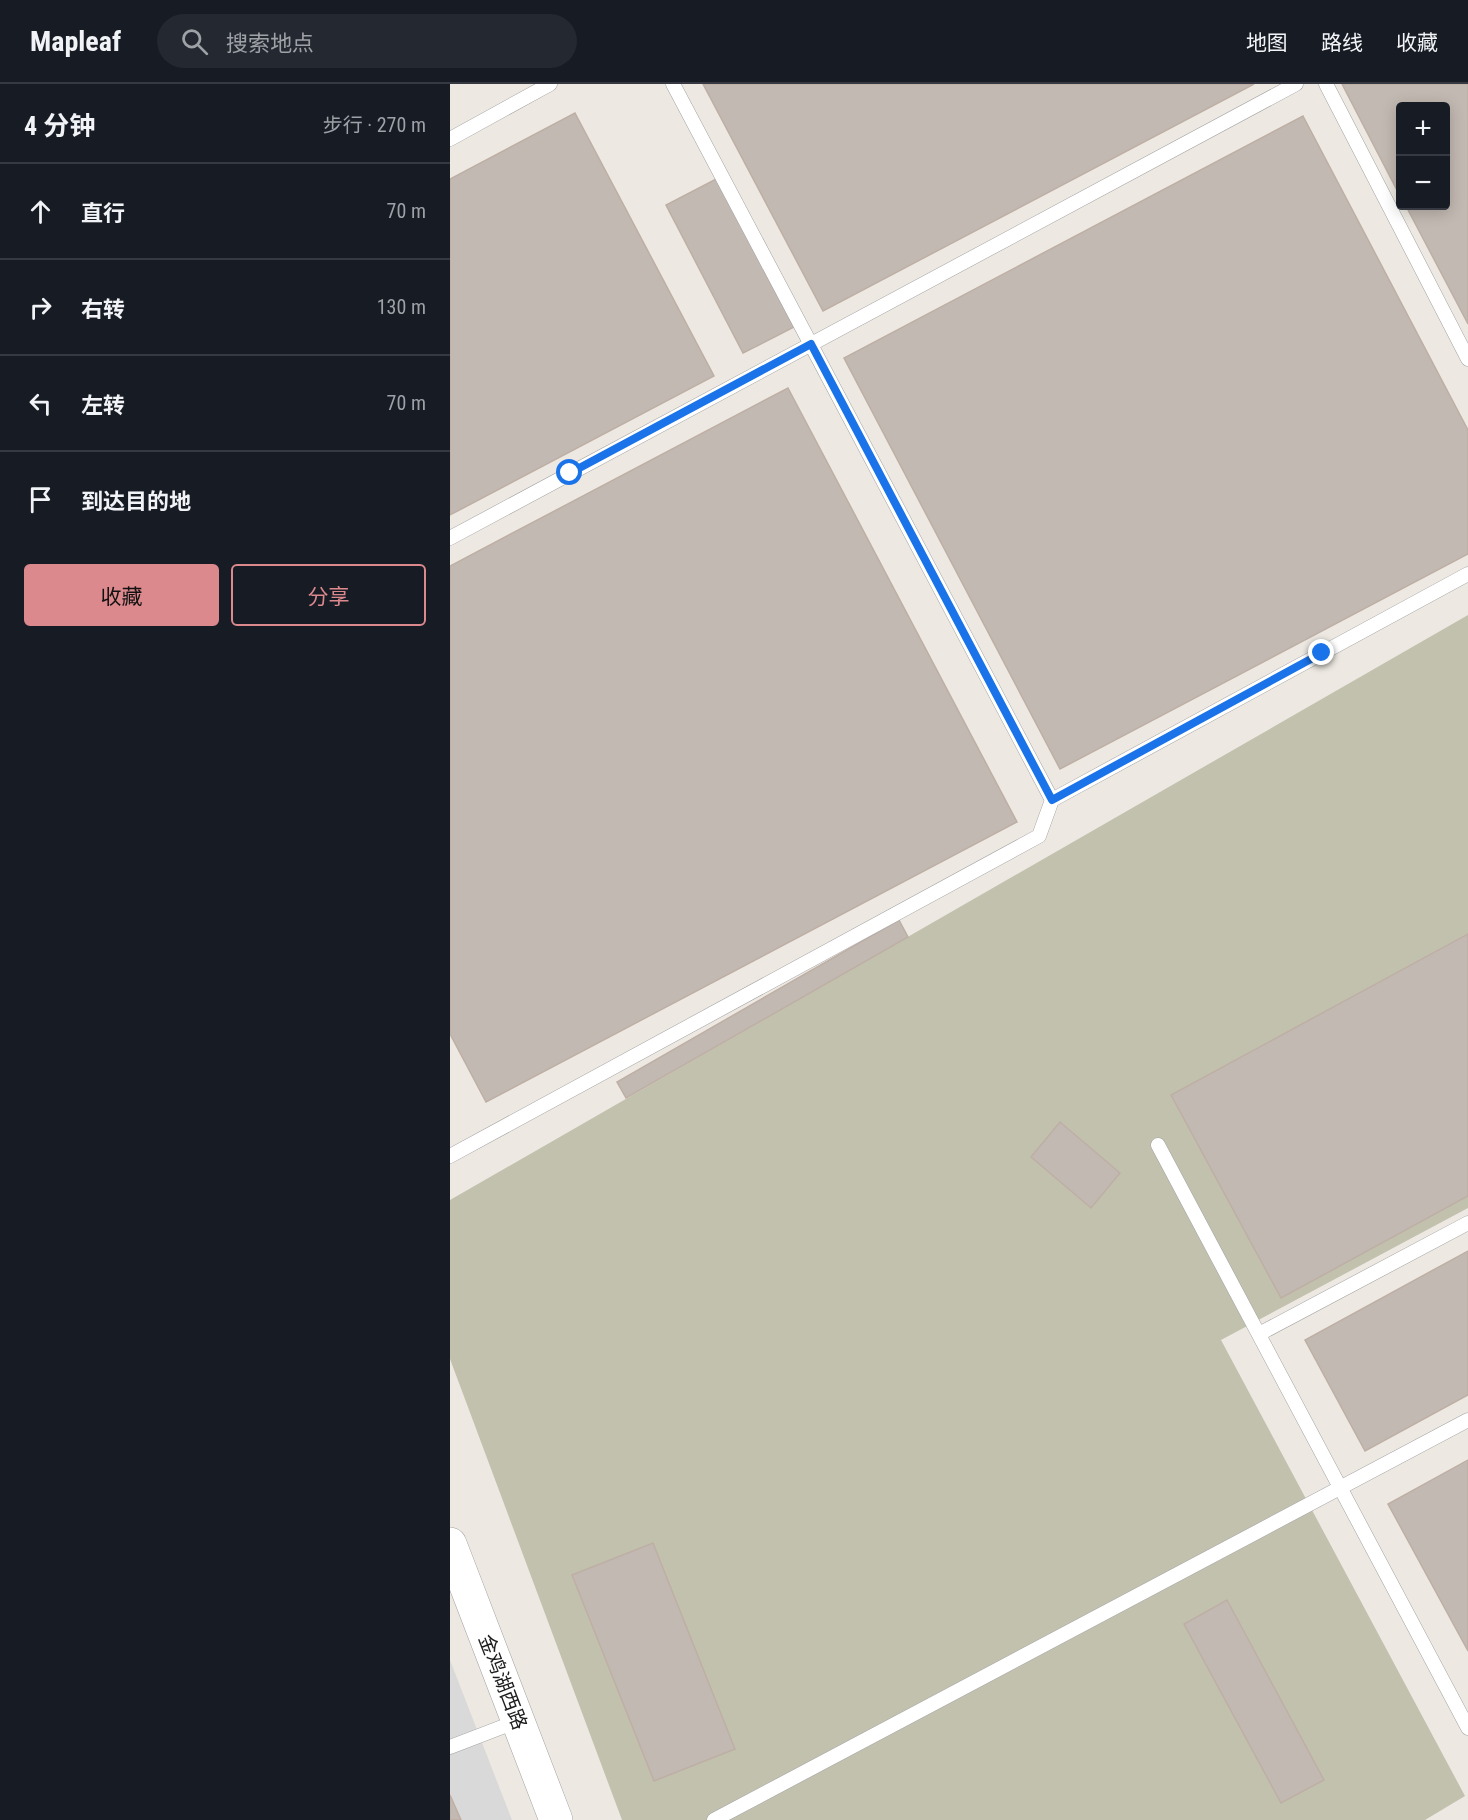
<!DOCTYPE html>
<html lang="zh">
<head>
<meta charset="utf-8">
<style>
  :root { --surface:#171b24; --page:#242831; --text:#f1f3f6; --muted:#9ea1a6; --line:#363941; --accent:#dc898e }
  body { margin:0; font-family:"Roboto Condensed","Noto Sans SC",sans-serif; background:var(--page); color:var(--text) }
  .controls { position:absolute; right:18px; top:18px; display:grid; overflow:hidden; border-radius:6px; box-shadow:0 3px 15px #0003 }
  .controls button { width:54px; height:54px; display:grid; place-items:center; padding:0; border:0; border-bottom:2px solid var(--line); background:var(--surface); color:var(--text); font:30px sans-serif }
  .stop { position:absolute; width:18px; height:18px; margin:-14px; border:4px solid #1a73e8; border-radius:50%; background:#fff }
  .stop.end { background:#1a73e8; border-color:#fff; box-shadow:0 2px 6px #0008 }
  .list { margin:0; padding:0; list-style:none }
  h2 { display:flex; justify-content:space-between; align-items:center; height:78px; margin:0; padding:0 24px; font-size:26px }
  h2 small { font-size:20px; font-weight:400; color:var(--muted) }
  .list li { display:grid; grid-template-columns:39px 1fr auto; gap:18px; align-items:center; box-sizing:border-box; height:96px; padding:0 24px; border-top:2px solid var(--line) }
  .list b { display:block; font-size:22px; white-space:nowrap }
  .list em { font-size:20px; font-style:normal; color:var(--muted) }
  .actions { display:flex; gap:12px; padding:18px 24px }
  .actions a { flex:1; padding:14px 0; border:2px solid var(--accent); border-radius:6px; text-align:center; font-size:21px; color:var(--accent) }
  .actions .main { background:var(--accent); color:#111 }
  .icon { flex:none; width:33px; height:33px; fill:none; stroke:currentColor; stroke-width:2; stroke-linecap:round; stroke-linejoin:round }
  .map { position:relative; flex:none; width:1018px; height:1736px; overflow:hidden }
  header { display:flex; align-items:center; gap:36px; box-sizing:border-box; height:84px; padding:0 30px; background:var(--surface); border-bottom:2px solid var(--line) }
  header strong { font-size:28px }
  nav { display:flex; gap:33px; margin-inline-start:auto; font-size:21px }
  .search { width:420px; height:54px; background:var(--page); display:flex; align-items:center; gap:15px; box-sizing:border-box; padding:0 21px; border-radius:33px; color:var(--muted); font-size:22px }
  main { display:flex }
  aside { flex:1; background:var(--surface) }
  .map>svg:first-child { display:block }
  .residential { fill:#dad9d9 }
  .construction { fill:#c2c1ae }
  .building { fill:#c2b9b2; stroke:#beafa5; stroke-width:1.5 }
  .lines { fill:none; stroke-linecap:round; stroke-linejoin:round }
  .service-casing { stroke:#a3a3a3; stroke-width:15 }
  .tertiary-casing { stroke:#a3a3a3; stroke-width:34 }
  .service { stroke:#fff; stroke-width:14 }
  .tertiary { stroke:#fff; stroke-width:33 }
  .route { stroke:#1a73e8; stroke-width:8 }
  .labels { text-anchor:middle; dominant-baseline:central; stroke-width:4.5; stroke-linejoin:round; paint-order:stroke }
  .street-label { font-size:20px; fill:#1c1c1c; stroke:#fff }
</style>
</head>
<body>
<header>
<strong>Mapleaf</strong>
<div class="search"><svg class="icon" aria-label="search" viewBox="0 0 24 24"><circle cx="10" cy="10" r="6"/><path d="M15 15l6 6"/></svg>搜索地点</div>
<nav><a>地图</a><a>路线</a><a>收藏</a></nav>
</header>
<main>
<aside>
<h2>4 分钟<small>步行 · 270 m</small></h2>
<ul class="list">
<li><svg class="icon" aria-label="ahead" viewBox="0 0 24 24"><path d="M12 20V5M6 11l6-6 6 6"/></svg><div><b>直行</b></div><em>70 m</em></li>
<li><svg class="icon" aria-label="right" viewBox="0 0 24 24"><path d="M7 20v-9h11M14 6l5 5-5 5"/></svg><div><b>右转</b></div><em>130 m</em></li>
<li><svg class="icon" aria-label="left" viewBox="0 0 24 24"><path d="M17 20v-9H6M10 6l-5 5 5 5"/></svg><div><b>左转</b></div><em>70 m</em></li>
<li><svg class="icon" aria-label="arrive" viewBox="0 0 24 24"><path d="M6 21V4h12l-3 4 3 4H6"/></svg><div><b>到达目的地</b></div></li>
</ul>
<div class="actions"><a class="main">收藏</a><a>分享</a></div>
</aside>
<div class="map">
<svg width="1018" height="1736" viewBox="0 0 1018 1736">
  <rect width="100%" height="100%" fill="#ede9e2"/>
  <!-- residential -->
  <path class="residential" d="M 0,1576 L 62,1736 L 0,1736 Z"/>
  <!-- construction -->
  <path class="construction" d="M 1018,531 L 1018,1124 L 771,1256 L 1015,1712 L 975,1736 L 172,1736 L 0,1275 L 0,1116 Z"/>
  <!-- building -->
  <path class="building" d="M 253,0 L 804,0 L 373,227 Z
    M 892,0 L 1018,0 L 1018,240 L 956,122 L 996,122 L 996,22 L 950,22 L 950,112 Z
    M 125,29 L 264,292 L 0,431 L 0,95 Z
    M 853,32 L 1018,346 L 1018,470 L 610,685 L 394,274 Z
    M 270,93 L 348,241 L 293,269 L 216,121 Z
    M 338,304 L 567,738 L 36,1018 L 0,950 L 0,482 Z
    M 449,836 L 458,853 L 176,1014 L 167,998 Z
    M 1018,850 L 1018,1112 L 831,1214 L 721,1011 Z
    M 610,1038 L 670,1089 L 641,1124 L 581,1073 Z
    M 1018,1167 L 1018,1311 L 915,1367 L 855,1256 Z
    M 1018,1376 L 1018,1567 L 938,1420 Z
    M 203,1459 L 285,1665 L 204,1697 L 122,1491 Z
    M 777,1516 L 874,1696 L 831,1719 L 734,1540 Z
    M 0,1711 L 11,1736 L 0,1736 Z"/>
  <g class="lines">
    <!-- service casing -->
    <g class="service-casing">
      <path id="service" d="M 223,0 L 602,716 L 1018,490
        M 876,0 L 1018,275
        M 0,55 L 100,0
        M 0,454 L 846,0
        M 708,1061 L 1018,1644
        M 0,1072 L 589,752 L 602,716
        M 809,1250 L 1018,1139
        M 0,1663 L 68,1637
        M 264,1736 L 1018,1336"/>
    </g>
    <!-- tertiary casing -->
    <g class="tertiary-casing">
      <path id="tertiary" d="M 0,1460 L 106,1736"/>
    </g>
    <!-- service -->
    <use href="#service" class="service"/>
    <!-- tertiary -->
    <use href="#tertiary" class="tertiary"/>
  </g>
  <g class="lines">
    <!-- route -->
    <path class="route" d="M 120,389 L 361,260 L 602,716 L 872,569"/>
  </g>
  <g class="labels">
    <!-- street labels -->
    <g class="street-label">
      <text transform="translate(53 1598) rotate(69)">金鸡湖西路</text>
    </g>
  </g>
</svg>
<div class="controls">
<button>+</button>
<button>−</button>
</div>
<div class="stop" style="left:120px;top:389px"></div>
<div class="stop end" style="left:872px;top:569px"></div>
</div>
</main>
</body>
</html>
